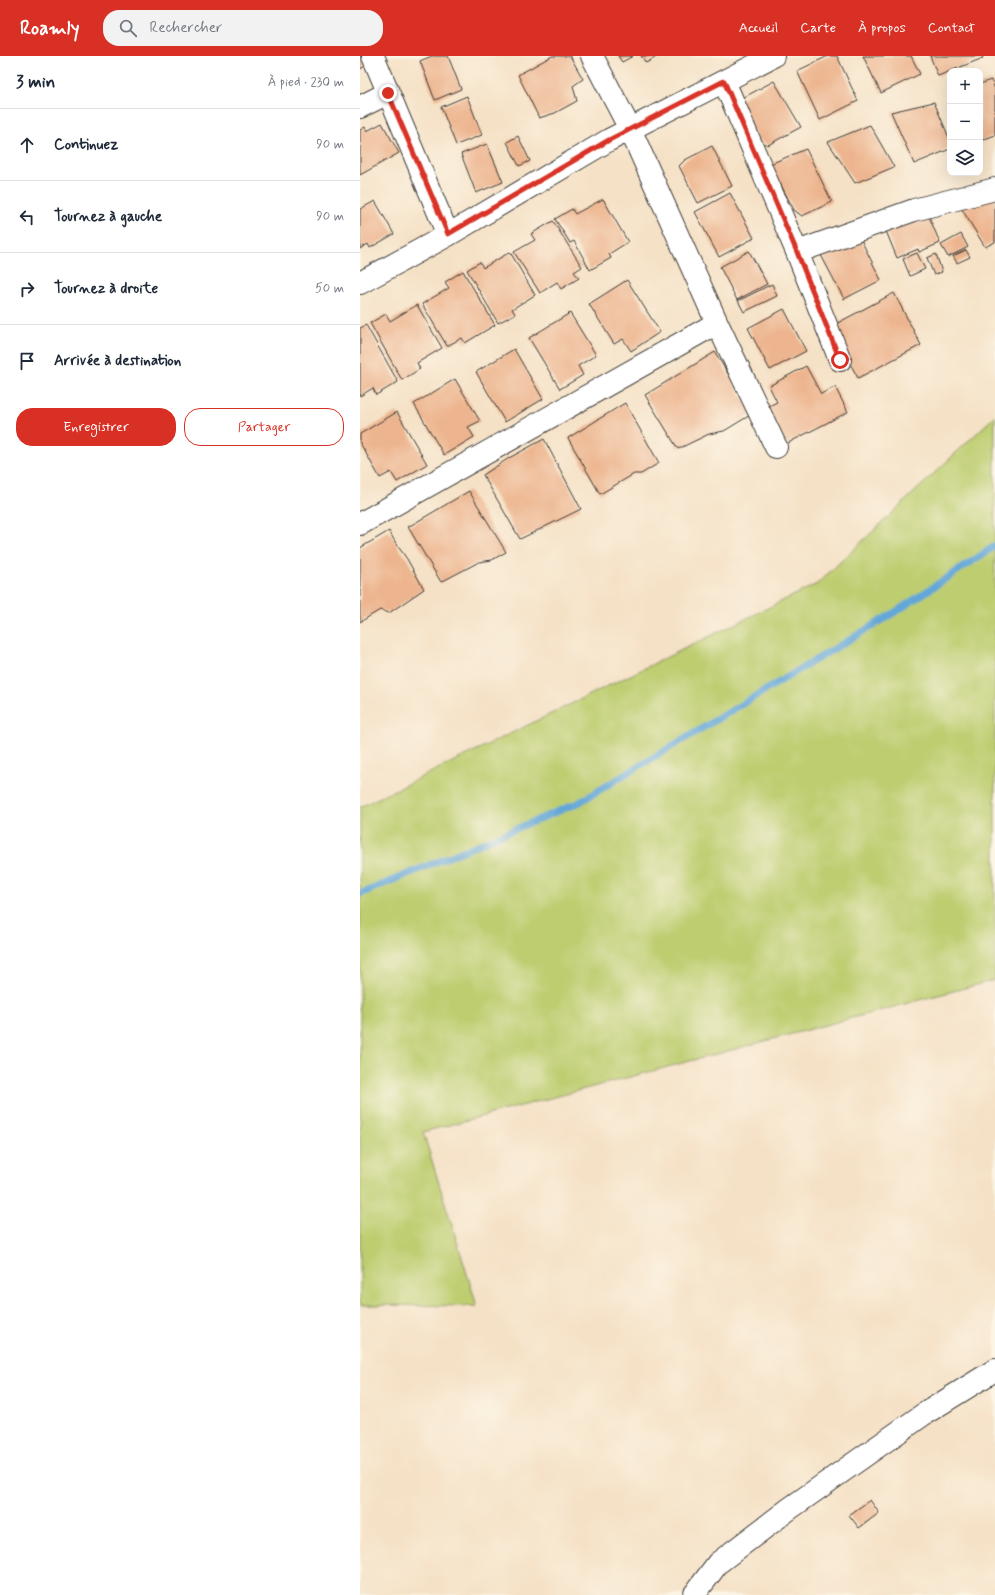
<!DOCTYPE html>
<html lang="fr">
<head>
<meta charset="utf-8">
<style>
  :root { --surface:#fff; --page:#f2f2f3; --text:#1f2937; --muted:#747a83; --line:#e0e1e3; --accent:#d93025 }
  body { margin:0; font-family:Mynerve,sans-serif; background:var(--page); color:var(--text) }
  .controls { position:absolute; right:12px; top:12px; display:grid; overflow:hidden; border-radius:8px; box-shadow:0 4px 16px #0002 }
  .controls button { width:36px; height:36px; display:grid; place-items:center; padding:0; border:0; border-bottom:1px solid var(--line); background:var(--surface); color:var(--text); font:20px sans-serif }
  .stop { position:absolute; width:12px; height:12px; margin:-9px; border:3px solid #d93025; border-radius:50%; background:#fff }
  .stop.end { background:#d93025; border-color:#fff; box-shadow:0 1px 4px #0008 }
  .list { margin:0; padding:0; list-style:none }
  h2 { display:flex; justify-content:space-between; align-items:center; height:52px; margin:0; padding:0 16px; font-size:17px }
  h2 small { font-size:13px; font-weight:400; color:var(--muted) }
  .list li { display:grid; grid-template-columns:26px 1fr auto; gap:12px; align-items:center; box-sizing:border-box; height:72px; padding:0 16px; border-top:1px solid var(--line) }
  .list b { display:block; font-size:15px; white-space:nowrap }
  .list em { font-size:13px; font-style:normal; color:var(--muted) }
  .actions { display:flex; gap:8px; padding:12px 16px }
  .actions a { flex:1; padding:9px 0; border:1px solid var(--accent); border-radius:16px; text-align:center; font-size:14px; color:var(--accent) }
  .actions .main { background:var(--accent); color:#fff }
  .icon { flex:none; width:22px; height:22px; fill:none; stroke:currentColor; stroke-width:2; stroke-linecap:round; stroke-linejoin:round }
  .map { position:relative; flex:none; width:635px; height:1539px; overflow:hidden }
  header { display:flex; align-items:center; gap:24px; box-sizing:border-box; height:56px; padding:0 20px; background:var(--accent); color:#fff }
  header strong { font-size:19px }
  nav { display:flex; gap:22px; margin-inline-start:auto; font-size:14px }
  .search { width:280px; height:36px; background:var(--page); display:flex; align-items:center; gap:10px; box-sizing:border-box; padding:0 14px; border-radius:16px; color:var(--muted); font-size:15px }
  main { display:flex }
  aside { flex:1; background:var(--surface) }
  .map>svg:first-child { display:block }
  .green { fill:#bdcd70; stroke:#6c7446 }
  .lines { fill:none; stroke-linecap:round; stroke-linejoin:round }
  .stream { stroke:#64a7d8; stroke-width:7 }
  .building { fill:#edb58f }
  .minor-casing { stroke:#3d3a36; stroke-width:24 }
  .minor { stroke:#fff; stroke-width:22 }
  .route { stroke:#d93025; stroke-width:5 }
</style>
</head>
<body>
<header>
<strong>Roamly</strong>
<div class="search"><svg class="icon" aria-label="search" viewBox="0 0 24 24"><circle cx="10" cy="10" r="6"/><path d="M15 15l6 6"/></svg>Rechercher</div>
<nav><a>Accueil</a><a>Carte</a><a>À propos</a><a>Contact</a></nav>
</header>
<main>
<aside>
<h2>3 min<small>À pied · 230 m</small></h2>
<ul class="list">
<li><svg class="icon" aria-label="ahead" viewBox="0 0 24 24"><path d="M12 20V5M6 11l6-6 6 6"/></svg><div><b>Continuez</b></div><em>90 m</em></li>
<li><svg class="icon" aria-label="left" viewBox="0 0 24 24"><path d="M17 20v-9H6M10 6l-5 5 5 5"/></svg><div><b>Tournez à gauche</b></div><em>90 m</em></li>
<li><svg class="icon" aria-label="right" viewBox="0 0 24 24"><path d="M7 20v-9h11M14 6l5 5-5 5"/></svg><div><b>Tournez à droite</b></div><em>50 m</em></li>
<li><svg class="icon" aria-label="arrive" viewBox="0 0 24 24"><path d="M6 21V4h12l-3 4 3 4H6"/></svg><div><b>Arrivée à destination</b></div></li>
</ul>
<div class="actions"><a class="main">Enregistrer</a><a>Partager</a></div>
</aside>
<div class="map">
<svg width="635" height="1539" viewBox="0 0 635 1539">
  <rect width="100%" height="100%" fill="#fcf5e5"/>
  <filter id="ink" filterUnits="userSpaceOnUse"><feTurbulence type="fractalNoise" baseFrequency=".025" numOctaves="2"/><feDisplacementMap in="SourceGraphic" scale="8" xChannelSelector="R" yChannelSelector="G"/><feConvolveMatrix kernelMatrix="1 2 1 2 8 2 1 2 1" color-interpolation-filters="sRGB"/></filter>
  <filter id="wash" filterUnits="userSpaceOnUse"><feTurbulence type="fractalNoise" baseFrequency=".012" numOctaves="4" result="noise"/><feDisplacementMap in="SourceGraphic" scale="16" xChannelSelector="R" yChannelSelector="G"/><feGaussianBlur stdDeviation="0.9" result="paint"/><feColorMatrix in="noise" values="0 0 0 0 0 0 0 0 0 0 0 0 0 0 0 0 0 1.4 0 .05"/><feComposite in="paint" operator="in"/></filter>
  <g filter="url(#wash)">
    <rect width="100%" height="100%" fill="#f5e1c6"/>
    <!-- green -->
    <path class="green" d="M 635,360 L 635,924 L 63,1076 L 117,1250 L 0,1249 L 0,751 L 457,528 Z"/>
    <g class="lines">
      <!-- stream -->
      <path class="stream" d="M 0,838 L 218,747 L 537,555 L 635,490"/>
    </g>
    <g id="blocks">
      <!-- building -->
      <path class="building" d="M 0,0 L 5,0 L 10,8 L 0,13 Z
        M 72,0 L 88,0 L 101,33 L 75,44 L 60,5 Z
        M 192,0 L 210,0 L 223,23 L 213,30 L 217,45 L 195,57 L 179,62 L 158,19 Z
        M 258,0 L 273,0 L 262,6 Z
        M 281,0 L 298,0 L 286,7 Z
        M 468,0 L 477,0 L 498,45 L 460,64 L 437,15 Z
        M 503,0 L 551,0 L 560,18 L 521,37 Z
        M 570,0 L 622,0 L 623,2 L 578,20 Z
        M 631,24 L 635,33 L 635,79 L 620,85 L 620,28 Z
        M 414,25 L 441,71 L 408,89 L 399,85 L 377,45 Z
        M 107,40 L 122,79 L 96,89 L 81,51 Z
        M 574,46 L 590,84 L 590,93 L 554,108 L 531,56 Z
        M 22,67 L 39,97 L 0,119 L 0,74 L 5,71 L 7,75 Z
        M 510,69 L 534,111 L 495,127 L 468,86 Z
        M 158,80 L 170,105 L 159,110 L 147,86 Z
        M 127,88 L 143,126 L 116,137 L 101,98 Z
        M 352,90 L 372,130 L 338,147 L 319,110 L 325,104 Z
        M 446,93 L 472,146 L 442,160 L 434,154 L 410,108 Z
        M 635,134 L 635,186 L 625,191 L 600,150 Z
        M 370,137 L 394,182 L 359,201 L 335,156 Z
        M 243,143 L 268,186 L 249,198 L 251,202 L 230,214 L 214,185 L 210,187 L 195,163 L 212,153 L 215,158 Z
        M 15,145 L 34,178 L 10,192 L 8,188 L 0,193 L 0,153 Z
        M 568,158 L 580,187 L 559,196 L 558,193 L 537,202 L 526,175 Z
        M 193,165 L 222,211 L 214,216 L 219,222 L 201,233 L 197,226 L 180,237 L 154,196 L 175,184 L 171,178 Z
        M 601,178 L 608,191 L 588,201 L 581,189 Z
        M 499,180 L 521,224 L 484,243 L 461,199 Z
        M 606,194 L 610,201 L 597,207 L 593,200 Z
        M 389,195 L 407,228 L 377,244 L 360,211 Z
        M 150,196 L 175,239 L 152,253 L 155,258 L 138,267 L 107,214 L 120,206 L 123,212 Z
        M 557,197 L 565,213 L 550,220 L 543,203 Z
        M 576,198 L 582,216 L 574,219 L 567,202 Z
        M 103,215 L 135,269 L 105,287 L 102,282 L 87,290 L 62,248 L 89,232 L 85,226 Z
        M 267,224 L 300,276 L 271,295 L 263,283 L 254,288 L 229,248 Z
        M 412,228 L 417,240 L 384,256 L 378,245 Z
        M 534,237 L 561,289 L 498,322 L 470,271 Z
        M 57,249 L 82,292 L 57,307 L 60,313 L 42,324 L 10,267 L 26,258 L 30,265 Z
        M 424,253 L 446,295 L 410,314 L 388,272 Z
        M 210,257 L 236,299 L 218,310 L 223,319 L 200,333 L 169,282 Z
        M 6,269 L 38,326 L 16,339 L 13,332 L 0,340 L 0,272 Z
        M 154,293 L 183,343 L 145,366 L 116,316 Z
        M 355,296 L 392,358 L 364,375 L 349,378 L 318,393 L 285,339 Z
        M 446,310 L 461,338 L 475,331 L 488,356 L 426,388 L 407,351 L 417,346 L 409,330 Z
        M 95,323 L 120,365 L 108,371 L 114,381 L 84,399 L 54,348 Z
        M 265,347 L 299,407 L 281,418 L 274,418 L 240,438 L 208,382 Z
        M 37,356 L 67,408 L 37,426 L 31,416 L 20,422 L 0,387 L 0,378 Z
        M 184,383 L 221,453 L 160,483 L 123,419 L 149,402 Z
        M 109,435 L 146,496 L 132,504 L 119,506 L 81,526 L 48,471 Z
        M 29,475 L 37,489 L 47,503 L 64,533 L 29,557 L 20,554 L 0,566 L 0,492 Z
        M 510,1444 L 519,1457 L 499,1472 L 489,1459 Z"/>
    </g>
  </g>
  <g filter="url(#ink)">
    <use href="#blocks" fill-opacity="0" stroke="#3d3a36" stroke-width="1"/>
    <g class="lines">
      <!-- minor casing -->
      <g class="minor-casing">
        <path id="minor" d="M 13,0 L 88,179
          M 232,0 L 270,73 L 357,267 L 416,391
          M 364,25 L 437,196 L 480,304
          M 0,51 L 28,37
          M 437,196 L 554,154 L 635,133
          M 0,227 L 88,179 L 249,84 L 413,0
          M 0,468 L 357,267
          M 334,1539 L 358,1507 L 429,1453 L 564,1358 L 635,1314"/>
      </g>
      <!-- minor -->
      <use href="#minor" class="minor"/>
    </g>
  </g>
  <g class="lines" filter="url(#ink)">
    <!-- route -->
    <path class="route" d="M 28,37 L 88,178 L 249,84 L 364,25 L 437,196 L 480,304"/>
  </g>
</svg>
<div class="controls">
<button>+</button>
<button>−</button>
<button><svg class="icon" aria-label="layers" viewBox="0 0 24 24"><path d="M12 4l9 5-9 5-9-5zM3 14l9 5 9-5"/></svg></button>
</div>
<div class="stop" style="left:480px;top:304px"></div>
<div class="stop end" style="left:28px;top:37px"></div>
</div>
</main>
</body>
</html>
